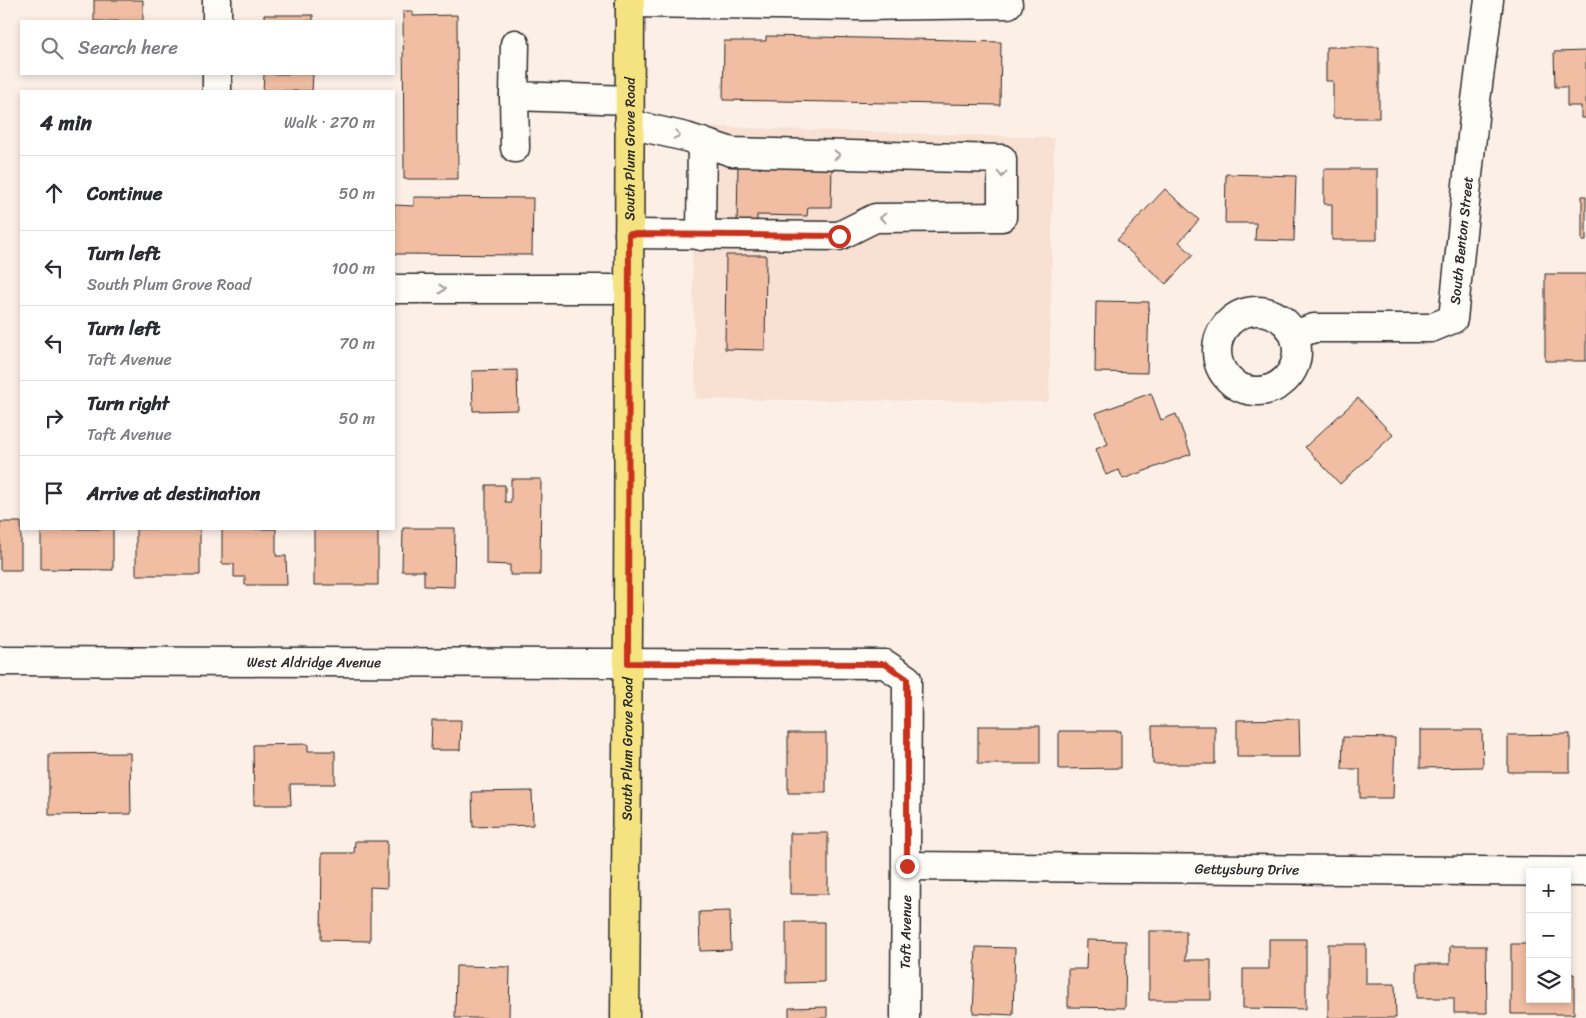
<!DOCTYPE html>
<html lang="en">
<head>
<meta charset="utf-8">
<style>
  :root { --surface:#fff; --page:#f2f2f3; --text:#2b2b33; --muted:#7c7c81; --line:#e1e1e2 }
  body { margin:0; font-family:Sriracha,sans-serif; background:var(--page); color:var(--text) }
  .controls { position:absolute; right:15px; bottom:15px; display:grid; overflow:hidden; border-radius:0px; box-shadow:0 2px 8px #0003 }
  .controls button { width:45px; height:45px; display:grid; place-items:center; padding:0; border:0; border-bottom:1px solid var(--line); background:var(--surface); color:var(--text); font:25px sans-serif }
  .stop { position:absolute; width:15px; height:15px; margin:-11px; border:4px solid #c8321e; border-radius:50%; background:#fff }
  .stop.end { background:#c8321e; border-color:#fff; box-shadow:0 1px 5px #0008 }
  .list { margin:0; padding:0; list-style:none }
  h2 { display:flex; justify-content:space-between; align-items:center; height:65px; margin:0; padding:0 20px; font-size:21px }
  h2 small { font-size:16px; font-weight:400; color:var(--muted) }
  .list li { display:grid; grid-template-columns:32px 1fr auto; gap:15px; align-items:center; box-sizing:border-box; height:75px; padding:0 20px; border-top:1px solid var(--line) }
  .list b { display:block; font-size:19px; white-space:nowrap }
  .list p { margin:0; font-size:16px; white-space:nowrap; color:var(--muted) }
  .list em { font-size:16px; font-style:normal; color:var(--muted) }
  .icon { flex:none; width:28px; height:28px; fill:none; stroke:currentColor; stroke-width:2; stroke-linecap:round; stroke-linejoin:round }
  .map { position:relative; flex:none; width:1586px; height:1018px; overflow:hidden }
  .search { position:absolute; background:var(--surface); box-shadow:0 2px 8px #0003; left:20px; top:20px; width:375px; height:55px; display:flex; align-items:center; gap:12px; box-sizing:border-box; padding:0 18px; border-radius:0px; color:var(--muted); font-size:19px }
  .panel { position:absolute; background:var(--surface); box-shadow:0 2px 8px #0003; left:20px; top:90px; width:375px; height:440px; border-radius:0px }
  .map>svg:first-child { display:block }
  .built { fill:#f8e0d2 }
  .building { fill:#f1bda3; stroke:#2b2b2b }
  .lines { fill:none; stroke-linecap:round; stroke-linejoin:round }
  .minor-casing { stroke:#2b2b2b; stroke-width:31 }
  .major-casing { stroke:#2b2b2b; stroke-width:31 }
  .minor { stroke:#fdfcf7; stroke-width:28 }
  .major { stroke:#f5e382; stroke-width:28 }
  .oneway { stroke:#9e9e9b }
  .route { stroke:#c8321e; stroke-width:6 }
  .labels { text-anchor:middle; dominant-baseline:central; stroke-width:5; stroke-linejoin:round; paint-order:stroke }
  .street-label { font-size:14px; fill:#2b2b2b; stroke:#fdfcf7 }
</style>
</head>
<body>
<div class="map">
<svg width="1586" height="1018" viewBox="0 0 1586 1018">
  <rect width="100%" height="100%" fill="#fbefe6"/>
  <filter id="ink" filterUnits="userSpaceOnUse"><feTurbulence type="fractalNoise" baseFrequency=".02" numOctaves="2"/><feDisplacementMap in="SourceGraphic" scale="10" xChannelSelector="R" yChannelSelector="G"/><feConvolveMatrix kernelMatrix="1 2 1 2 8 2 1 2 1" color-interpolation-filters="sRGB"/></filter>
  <g filter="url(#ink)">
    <!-- built -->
    <path class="built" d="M 689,126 L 1054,138 L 1049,402 L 696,399 Z"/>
    <!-- building -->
    <path class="building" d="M 94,0 L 143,0 L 143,21 L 94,21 Z
      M 403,11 L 413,11 L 413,16 L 457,15 L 458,179 L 404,179 Z
      M 264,15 L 313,15 L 313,21 L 264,21 Z
      M 766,36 L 957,40 L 957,41 L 1001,42 L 1000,105 L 723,100 L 724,41 L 766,41 Z
      M 1326,47 L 1379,47 L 1379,118 L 1333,118 L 1333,81 L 1326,81 Z
      M 1586,51 L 1586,118 L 1581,118 L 1581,106 L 1567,106 L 1567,87 L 1555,87 L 1554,52 Z
      M 264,74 L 313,74 L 312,91 L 263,91 Z
      M 738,163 L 832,165 L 831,207 L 808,207 L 807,216 L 757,215 L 757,225 L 737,225 Z
      M 1324,169 L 1377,169 L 1377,240 L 1332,240 L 1332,204 L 1324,204 Z
      M 1226,174 L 1296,176 L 1294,241 L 1255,240 L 1256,223 L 1225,223 Z
      M 1165,189 L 1199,220 L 1179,242 L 1193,255 L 1166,284 L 1117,240 Z
      M 1582,196 L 1586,196 L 1586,241 L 1582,241 Z
      M 414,197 L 533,198 L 532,255 L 394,254 L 394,205 L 414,206 Z
      M 726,255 L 766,255 L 765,350 L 725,349 Z
      M 1545,274 L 1586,274 L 1586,361 L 1545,361 Z
      M 1096,301 L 1149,302 L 1147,373 L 1095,372 Z
      M 517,370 L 518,410 L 473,411 L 472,371 Z
      M 1151,393 L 1161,420 L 1176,414 L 1191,454 L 1123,479 L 1119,470 L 1106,475 L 1096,449 L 1108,444 L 1096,413 Z
      M 1358,398 L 1393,435 L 1340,484 L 1305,447 Z
      M 511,479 L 541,479 L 540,575 L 510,575 L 510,565 L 486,564 L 486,485 L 505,485 L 505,502 L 511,502 Z
      M 0,522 L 21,522 L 21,570 L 0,570 Z
      M 403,528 L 455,528 L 454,587 L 424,586 L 424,571 L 402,571 Z
      M 41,529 L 113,529 L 113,570 L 41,569 Z
      M 136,529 L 200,529 L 200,575 L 136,575 Z
      M 222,529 L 276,529 L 276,556 L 286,556 L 287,585 L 245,585 L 245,577 L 234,577 L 234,564 L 222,564 Z
      M 314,529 L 378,529 L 378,585 L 314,585 Z
      M 1299,719 L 1300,757 L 1237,757 L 1237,720 Z
      M 432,720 L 461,720 L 460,750 L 431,750 Z
      M 978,726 L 1040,726 L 1040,764 L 978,764 Z
      M 1152,726 L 1215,726 L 1215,764 L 1153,764 Z
      M 1420,730 L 1482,730 L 1483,767 L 1420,768 Z
      M 1059,731 L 1121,731 L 1121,768 L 1059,769 Z
      M 788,733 L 826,733 L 826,793 L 788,793 Z
      M 1570,734 L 1570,772 L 1508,772 L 1508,735 Z
      M 1343,737 L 1395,738 L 1393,798 L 1360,798 L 1360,769 L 1342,769 Z
      M 308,744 L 308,751 L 335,751 L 335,784 L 290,784 L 291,805 L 254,805 L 253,745 Z
      M 130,753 L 131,814 L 49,815 L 49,754 Z
      M 532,791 L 533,825 L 473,827 L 472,792 Z
      M 790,833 L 828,833 L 828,894 L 790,894 Z
      M 355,841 L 387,841 L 387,888 L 370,887 L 370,941 L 321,940 L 322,853 L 354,853 Z
      M 730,911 L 731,950 L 700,951 L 699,912 Z
      M 786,922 L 824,922 L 824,982 L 786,983 Z
      M 1149,931 L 1186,931 L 1186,960 L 1211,960 L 1211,1000 L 1149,1000 Z
      M 1269,939 L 1306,939 L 1306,1009 L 1243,1008 L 1243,969 L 1269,969 Z
      M 1087,940 L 1126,941 L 1125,1008 L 1068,1007 L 1068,969 L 1086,969 Z
      M 1328,944 L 1366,944 L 1366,984 L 1395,984 L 1396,1018 L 1328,1018 Z
      M 1511,944 L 1530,944 L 1530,999 L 1567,999 L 1567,974 L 1574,974 L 1574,1014 L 1511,1014 Z
      M 1450,946 L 1486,946 L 1487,1013 L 1454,1013 L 1454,998 L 1417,998 L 1417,964 L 1450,964 Z
      M 976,947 L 1015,948 L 1013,1015 L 973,1013 Z
      M 456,966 L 510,967 L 509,1018 L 455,1018 Z
      M 827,1007 L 827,1018 L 789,1018 L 789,1008 Z"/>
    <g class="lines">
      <!-- minor casing -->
      <g class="minor-casing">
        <g id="minor">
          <path d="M 630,3 L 859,6 L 1008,4"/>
          <path d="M 217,21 L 217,0"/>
          <path d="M 515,44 L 514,96 L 629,100"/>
          <path d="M 217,91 L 217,74"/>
          <path d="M 514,96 L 515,148"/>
          <path d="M 629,234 L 839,236 L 875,218 L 1002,217 L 1002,159 L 732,152 L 686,137 L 629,124"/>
          <path d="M 701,236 L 702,142"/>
          <path d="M 394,289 L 630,289"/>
          <circle cx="1257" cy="351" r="40"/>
          <path id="s1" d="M 1294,335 L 1314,328 L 1431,328 L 1453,319 L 1475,108 L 1489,0"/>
          <path id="s2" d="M 0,661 L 885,664 L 907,679 L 905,1018"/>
          <path id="s3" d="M 907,866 L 1586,872"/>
        </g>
      </g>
      <!-- major casing -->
      <g class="major-casing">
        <g id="major">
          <path id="s4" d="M 625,1018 L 628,625 L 630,0"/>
        </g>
      </g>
      <!-- minor -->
      <use href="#minor" class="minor"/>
      <!-- major -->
      <use href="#major" class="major"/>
    </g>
    <!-- one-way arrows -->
    <defs><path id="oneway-chevron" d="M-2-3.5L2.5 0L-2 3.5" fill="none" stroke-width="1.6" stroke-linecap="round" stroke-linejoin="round" transform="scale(1.25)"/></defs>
    <g class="oneway">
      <use href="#oneway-chevron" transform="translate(677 135) rotate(13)"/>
      <use href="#oneway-chevron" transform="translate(837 155) rotate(2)"/>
      <use href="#oneway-chevron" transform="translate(1002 174) rotate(90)"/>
      <use href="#oneway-chevron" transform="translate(883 218) rotate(179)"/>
      <use href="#oneway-chevron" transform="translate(442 289)"/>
    </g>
  </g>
  <g class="lines" filter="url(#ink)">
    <!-- route -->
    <path class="route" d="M 839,236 L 629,234 L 628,663 L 885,664 L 907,679 L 907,866"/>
  </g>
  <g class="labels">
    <!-- street labels -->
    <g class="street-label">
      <text stroke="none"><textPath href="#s4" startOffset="869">South Plum Grove Road</textPath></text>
      <text stroke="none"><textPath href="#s1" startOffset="241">South Benton Street</textPath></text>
      <text stroke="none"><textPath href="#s2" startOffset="314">West Aldridge Avenue</textPath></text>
      <text stroke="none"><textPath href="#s4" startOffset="269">South Plum Grove Road</textPath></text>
      <text stroke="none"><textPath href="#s3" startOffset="340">Gettysburg Drive</textPath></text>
      <text transform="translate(906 932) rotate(-89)">Taft Avenue</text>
    </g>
  </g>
</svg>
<div class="controls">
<button>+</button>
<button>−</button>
<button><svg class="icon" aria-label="layers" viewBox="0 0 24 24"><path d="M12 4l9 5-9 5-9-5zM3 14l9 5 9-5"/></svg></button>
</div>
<div class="stop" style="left:839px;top:236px"></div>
<div class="stop end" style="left:907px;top:866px"></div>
<div class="search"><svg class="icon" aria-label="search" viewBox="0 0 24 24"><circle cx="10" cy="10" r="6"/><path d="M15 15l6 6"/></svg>Search here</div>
<section class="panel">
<h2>4 min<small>Walk · 270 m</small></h2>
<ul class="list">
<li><svg class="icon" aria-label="ahead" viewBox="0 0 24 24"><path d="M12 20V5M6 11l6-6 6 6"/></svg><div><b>Continue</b></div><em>50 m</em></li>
<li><svg class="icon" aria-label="left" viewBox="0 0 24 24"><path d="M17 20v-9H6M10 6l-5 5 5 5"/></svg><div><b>Turn left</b><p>South Plum Grove Road</p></div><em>100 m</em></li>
<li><svg class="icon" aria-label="left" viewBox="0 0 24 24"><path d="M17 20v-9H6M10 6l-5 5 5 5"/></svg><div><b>Turn left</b><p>Taft Avenue</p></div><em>70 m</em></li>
<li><svg class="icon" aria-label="right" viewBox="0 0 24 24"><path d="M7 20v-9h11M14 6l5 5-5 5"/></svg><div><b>Turn right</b><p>Taft Avenue</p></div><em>50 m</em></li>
<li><svg class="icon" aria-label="arrive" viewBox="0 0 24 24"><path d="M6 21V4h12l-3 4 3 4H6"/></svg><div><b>Arrive at destination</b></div></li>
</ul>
</section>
</div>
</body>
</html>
